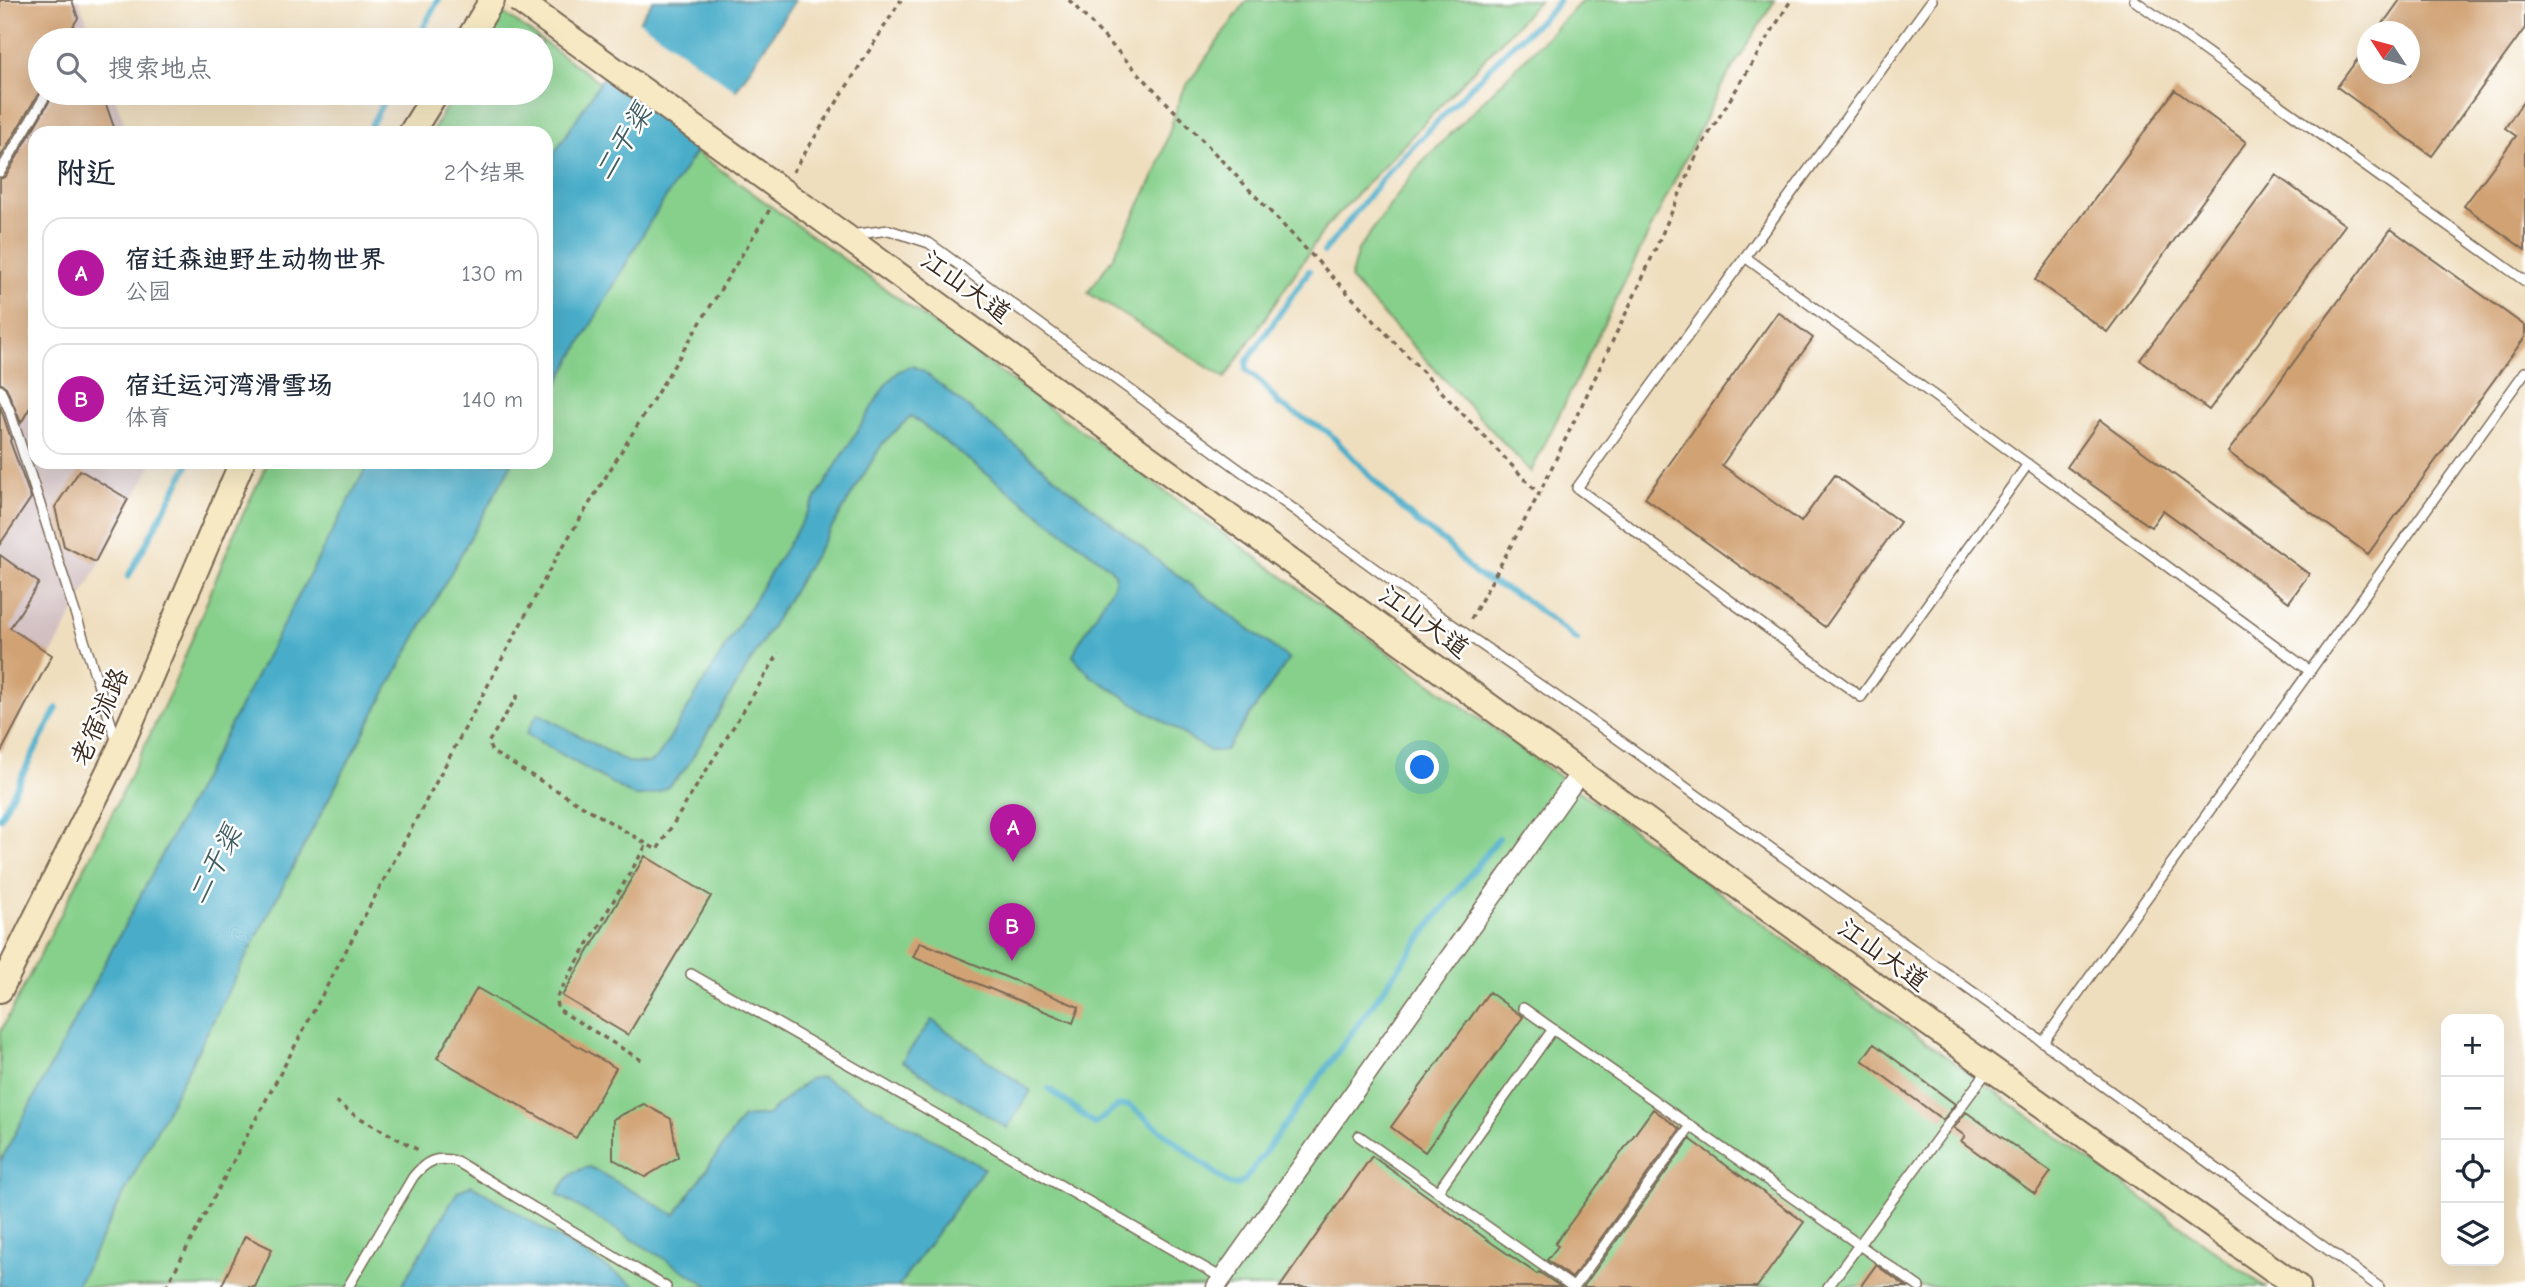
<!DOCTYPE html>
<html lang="zh">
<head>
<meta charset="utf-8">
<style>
  :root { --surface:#fff; --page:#f2f2f3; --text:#1f2937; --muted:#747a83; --line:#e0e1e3; --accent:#b5179e }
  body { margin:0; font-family:"Comic Neue","LXGW WenKai TC",sans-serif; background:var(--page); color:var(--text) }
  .controls { position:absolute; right:21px; bottom:21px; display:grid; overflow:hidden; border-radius:14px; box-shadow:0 7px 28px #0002 }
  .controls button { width:63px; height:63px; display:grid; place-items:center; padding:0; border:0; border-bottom:2px solid var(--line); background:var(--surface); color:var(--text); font:35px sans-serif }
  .compass { position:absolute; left:2357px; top:21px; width:63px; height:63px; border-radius:50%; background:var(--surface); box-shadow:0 7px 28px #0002; rotate:306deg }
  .you { position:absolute; left:1423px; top:768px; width:24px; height:24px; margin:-18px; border:5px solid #fff; border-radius:50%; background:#1a73e8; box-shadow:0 0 0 10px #1a73e833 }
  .badge { display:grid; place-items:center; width:46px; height:46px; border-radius:50%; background:var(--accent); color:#fff; font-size:23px; font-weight:700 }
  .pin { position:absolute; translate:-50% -58px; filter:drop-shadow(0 2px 4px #0008) }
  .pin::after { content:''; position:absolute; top:37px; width:24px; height:21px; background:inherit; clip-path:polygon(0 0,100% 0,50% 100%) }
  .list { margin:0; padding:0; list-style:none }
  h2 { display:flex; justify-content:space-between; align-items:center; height:91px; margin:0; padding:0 28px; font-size:30px }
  h2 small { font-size:23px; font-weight:400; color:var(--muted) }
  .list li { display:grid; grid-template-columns:46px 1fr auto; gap:21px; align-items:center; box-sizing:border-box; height:112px; margin:0 14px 14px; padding:0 14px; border:2px solid var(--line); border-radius:21px }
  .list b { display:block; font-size:26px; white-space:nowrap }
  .list p { margin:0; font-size:23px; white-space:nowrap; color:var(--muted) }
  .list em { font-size:23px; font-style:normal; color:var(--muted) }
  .icon { flex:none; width:38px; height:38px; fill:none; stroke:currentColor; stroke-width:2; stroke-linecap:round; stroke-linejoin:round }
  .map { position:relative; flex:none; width:2525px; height:1287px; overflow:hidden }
  .search { position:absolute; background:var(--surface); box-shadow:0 7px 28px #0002; left:28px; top:28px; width:525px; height:77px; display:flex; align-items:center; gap:18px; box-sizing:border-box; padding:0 24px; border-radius:38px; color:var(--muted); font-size:26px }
  .panel { position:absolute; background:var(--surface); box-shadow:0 7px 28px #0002; left:28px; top:126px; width:525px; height:343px; border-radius:21px }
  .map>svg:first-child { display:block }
  .industrial { fill:#d2bfc1 }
  .green { fill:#87d08c; stroke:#617d55; stroke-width:2 }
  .water { fill:#4aadc9; stroke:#426c74; stroke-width:2 }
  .pier { fill:#efdebe }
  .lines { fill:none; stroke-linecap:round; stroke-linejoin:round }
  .stream { stroke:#4aadc9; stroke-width:6 }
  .building { fill:#d1a273 }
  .service-casing { stroke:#7a6956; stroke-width:12 }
  .minor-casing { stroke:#7a6956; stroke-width:21 }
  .secondary-casing { stroke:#7a6956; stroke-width:28 }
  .path { stroke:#7a6956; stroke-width:3.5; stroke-dasharray:5 5; stroke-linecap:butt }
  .service { stroke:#fff; stroke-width:9 }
  .minor { stroke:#fff; stroke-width:18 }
  .secondary { stroke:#f6e9c3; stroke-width:24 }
  .secondary-bridge-casing { stroke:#7a6956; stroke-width:28; stroke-linecap:butt }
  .secondary-bridge { stroke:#f6e9c3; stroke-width:24 }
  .labels { text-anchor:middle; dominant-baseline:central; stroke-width:5; stroke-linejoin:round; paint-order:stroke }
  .street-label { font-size:26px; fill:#3b2a1e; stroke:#fff }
  .water-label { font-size:28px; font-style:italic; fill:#415e62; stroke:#fff }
</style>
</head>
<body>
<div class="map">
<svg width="2525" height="1287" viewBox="0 0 2525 1287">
  <rect width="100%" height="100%" fill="#fff"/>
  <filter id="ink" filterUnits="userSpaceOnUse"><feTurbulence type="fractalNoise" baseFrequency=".0143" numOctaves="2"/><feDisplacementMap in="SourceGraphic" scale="14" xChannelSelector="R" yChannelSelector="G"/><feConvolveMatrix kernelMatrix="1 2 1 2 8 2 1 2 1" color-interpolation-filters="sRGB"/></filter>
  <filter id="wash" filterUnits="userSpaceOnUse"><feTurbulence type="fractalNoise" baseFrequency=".00686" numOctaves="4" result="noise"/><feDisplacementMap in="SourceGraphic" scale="28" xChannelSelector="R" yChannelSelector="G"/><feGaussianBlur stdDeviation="1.57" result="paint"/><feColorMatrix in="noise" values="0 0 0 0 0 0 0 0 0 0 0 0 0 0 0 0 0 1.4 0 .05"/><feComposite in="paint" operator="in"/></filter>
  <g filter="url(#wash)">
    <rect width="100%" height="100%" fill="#efdebe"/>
    <!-- industrial -->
    <path class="industrial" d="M 0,0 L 79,0 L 94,40 L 40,40 L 40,93 L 113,93 L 128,133 L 35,133 L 35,462 L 153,462 L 0,752 Z"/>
    <!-- green -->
    <path class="green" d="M 1247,0 L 1540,0 L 1326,227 L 1225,378 L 1088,293 L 1113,257 L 1157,170 L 1182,92 Z
      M 1583,0 L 1775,0 L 1720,88 L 1531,472 L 1350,279 L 1358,250 L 1417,168 Z
      M 499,10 L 541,40 L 483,40 Z
      M 541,40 L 2265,1287 L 0,1287 L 0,1033 L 105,828 L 171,691 L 236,529 L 268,462 L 546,462 L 546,133 L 432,133 L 454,93 L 541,93 Z"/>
    <!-- water -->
    <path class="water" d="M 653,0 L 795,0 L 650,222 L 546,404 L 546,166 Z
      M 912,366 L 923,371 L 1156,559 L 1289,659 L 1225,751 L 1210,751 L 1091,676 L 1073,656 L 1077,646 L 1114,585 L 1116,575 L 1109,567 L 911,416 L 883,443 L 686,768 C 671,786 658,798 634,796 L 526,734 L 538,713 L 627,762 L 649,763 L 658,757 L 886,384 L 899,371 Z
      M 369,462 L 513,462 C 359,732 219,1010 76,1287 L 0,1287 L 0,1162 Z
      M 932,1020 L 1031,1091 L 1007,1128 L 902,1061 Z
      M 821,1077 L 984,1168 L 898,1287 L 711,1287 L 557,1194 C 566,1179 572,1170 590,1167 L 675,1215 L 743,1117 L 767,1115 L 809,1079 Z
      M 472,1185 L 638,1287 L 401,1287 L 458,1191 Z"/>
    <!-- pier -->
    <path class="pier" d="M 636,19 L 739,93 L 704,146 L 602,72 Z"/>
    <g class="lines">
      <!-- stream -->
      <path class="stream" d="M 417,40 L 438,0
        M 367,133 L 388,93
        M 1324,252 L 1387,173 L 1508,49 L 1553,9 L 1559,0
        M 1309,271 L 1247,361 L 1246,370 L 1263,384 L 1280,405 L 1328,432 L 1394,501 L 1417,522 L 1445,542 L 1475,574 L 1523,598 L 1577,640
        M 128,577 L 190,462
        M 0,818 L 57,708
        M 1049,1089 L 1095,1124 L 1118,1106 L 1129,1105 L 1229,1184 L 1237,1185 L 1243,1182 L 1252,1170 L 1436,917 L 1499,838"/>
    </g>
    <g id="blocks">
      <!-- building -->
      <path class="building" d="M 0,0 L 72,0 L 78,18 L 65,40 L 40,40 L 40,91 L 0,158 Z
        M 2400,0 L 2525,0 L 2525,28 L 2432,156 L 2337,87 L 2368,45 L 2368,74 L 2410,74 L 2410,32 L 2377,32 Z
        M 2175,90 L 2246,142 L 2107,332 L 2035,280 Z
        M 54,93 L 102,93 L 116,133 L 35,133 L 35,399 L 21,423 L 6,387 L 0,383 L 0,179 L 6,176 Z
        M 2525,99 L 2525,250 L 2464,206 L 2516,136 L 2505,128 Z
        M 2276,175 L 2345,225 L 2209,410 L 2140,360 Z
        M 2391,229 L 2525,326 L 2525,337 L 2368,554 L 2228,452 Z
        M 1778,312 L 1813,338 L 1722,465 L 1801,522 L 1835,475 L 1900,522 L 1825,627 L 1645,498 Z
        M 0,406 L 11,439 L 10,441 L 31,498 L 0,544 Z
        M 2100,420 L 2309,574 L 2289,602 L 2163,510 L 2151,527 L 2067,467 Z
        M 80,470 L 128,499 L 95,562 L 64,546 L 55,507 Z
        M 0,555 L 39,583 L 10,628 L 52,655 L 0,754 Z
        M 645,856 L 711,896 L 628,1035 L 562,996 Z
        M 920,942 L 1079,1007 L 1073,1023 L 913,957 Z
        M 477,988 L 616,1068 L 576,1138 L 437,1058 Z
        M 1489,992 L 1523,1017 L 1425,1152 L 1391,1127 Z
        M 1874,1044 L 1955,1104 L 1943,1120 L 1862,1060 Z
        M 644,1104 L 671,1119 L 678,1157 L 645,1177 L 613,1159 L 613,1119 Z
        M 1653,1109 L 1680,1129 L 1572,1278 L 1547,1260 L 1558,1246 L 1555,1244 Z
        M 1966,1112 L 2051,1172 L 2035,1194 L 1961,1141 L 1965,1136 L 1954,1128 Z
        M 1690,1139 L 1804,1222 L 1757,1287 L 1583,1287 Z
        M 1372,1156 L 1492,1243 L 1537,1274 L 1539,1272 L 1561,1287 L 1280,1287 Z
        M 245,1236 L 272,1249 L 255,1287 L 221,1287 Z
        M 1876,1265 L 1907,1287 L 1860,1287 Z"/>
    </g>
  </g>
  <g filter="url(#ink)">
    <use href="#blocks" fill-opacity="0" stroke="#7a6956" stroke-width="2"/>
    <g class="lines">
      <!-- service casing -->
      <g class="service-casing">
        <path id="service" d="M 1932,0 L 1577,488 L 1861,697 L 2028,464
          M 2134,0 L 2525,281
          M 0,172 L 47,93
          M 850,235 L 889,230 L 929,243 L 1437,614 L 1608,732 L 2043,1042 L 2379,1287
          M 1745,257 L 2310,671
          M 0,390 L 9,409 L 117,742
          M 691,974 L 1222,1278
          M 1523,1008 L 1919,1287
          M 2043,1042 L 2525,372
          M 1359,1136 L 1573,1287
          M 1438,1191 L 1553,1029
          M 348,1287 L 413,1177 C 426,1161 436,1156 456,1161 L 666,1287
          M 1574,1287 L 1691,1126
          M 1828,1287 L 1988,1070"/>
      </g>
      <!-- minor casing -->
      <g class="minor-casing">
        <path id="minor" d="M 1216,1287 L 1580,773"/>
      </g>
      <!-- secondary casing -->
      <g class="secondary-casing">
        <path id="secondary" d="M 468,40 L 492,0
          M 411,133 L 436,93
          M 845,236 C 1328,589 1810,942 2298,1287
          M 0,990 L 119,750 L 242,462"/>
      </g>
      <!-- path -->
      <path class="path" d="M 1069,0 L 1538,493
        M 793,172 L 901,0
        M 1471,619 L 1539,494 L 1640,284 L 1699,150 L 1791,0
        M 518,695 L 488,743 L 492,752 L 657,850 L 779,653
        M 641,1060 L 564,1013 L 557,1008 L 556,998 L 647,844
        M 336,1101 L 351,1113 L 420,1151
        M 166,1287 L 556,558 L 770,209"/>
      <!-- service -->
      <use href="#service" class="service"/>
      <!-- minor -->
      <use href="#minor" class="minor"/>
      <!-- secondary -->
      <use href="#secondary" class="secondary"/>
      <!-- secondary-bridge casing -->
      <g class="secondary-bridge-casing">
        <path id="secondary-bridge" d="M 518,0 L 845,236"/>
      </g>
      <!-- secondary-bridge -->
      <use href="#secondary-bridge" class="secondary-bridge"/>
    </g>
  </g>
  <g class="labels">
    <!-- street labels -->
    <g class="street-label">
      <text transform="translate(966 287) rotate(36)">江山大道</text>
      <text transform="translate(1424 622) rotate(36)">江山大道</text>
      <text transform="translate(100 717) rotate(-66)">老宿沭路</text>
      <text transform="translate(1883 955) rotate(36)">江山大道</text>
    </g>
    <!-- water labels -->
    <g class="water-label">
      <text transform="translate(623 142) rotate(-58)">二干渠</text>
      <text transform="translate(215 865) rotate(-62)">二干渠</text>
    </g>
  </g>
</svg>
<div class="controls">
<button>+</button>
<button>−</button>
<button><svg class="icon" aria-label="locate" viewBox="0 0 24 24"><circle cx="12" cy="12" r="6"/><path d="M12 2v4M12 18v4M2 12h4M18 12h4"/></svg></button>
<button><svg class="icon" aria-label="layers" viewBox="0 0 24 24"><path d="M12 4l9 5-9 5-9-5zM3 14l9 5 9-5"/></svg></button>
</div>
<svg class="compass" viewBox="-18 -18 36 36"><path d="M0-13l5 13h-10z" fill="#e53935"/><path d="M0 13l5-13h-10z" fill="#747a83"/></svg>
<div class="you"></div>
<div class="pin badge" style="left:1013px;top:862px">A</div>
<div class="pin badge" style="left:1012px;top:961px">B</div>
<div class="search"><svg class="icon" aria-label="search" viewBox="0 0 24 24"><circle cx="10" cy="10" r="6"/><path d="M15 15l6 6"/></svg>搜索地点</div>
<section class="panel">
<h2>附近<small>2个结果</small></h2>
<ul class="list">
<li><span class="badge">A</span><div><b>宿迁森迪野生动物世界</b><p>公园</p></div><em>130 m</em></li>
<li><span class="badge">B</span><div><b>宿迁运河湾滑雪场</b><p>体育</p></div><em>140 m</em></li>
</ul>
</section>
</div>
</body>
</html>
